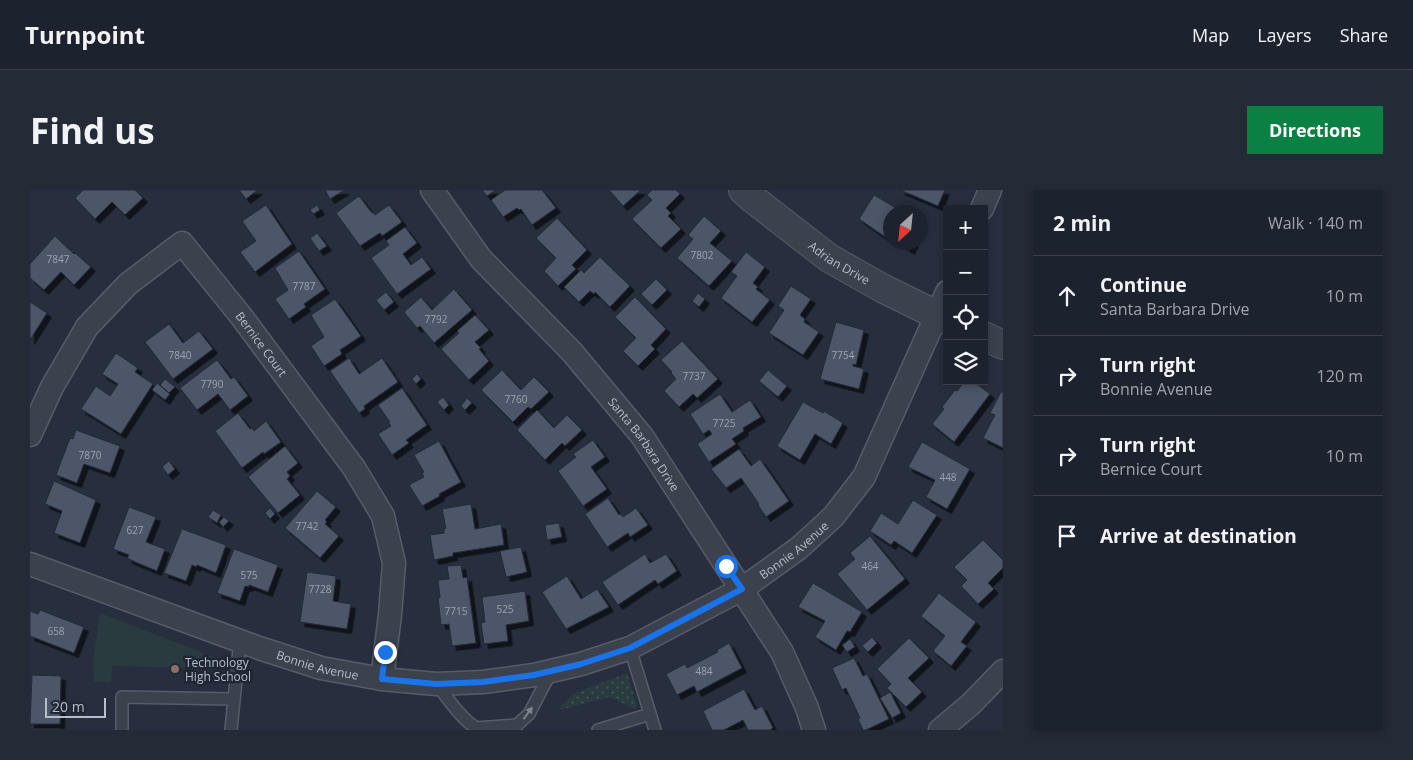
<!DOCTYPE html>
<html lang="en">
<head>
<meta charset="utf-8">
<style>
  :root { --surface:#1d232e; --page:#252b36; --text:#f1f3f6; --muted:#a0a4aa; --line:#3b404a; --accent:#0b8043 }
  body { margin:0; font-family:"Open Sans",sans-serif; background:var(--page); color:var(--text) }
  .controls { position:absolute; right:15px; top:15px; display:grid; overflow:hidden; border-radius:0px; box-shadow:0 2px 8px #0003 }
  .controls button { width:45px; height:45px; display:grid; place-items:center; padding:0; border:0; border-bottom:1px solid var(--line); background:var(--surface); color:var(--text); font:25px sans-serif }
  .compass { position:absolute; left:853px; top:15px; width:45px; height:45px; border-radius:50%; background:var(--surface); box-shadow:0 2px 8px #0003; rotate:207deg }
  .scale { position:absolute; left:15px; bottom:12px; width:61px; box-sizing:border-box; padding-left:5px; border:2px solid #b7bdc9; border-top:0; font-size:14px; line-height:18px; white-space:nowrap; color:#b7bdc9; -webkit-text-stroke:4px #202734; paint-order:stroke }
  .stop { position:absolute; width:15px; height:15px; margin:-11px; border:4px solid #1a73e8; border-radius:50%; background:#fff }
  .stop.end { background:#1a73e8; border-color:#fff; box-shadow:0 1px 5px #0008 }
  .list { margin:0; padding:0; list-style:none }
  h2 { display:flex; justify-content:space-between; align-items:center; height:65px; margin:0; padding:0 20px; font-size:21px }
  h2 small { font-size:16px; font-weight:400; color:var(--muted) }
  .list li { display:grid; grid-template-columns:32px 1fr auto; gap:15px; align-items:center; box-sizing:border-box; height:80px; padding:0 20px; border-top:1px solid var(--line) }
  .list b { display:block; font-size:19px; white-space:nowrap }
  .list p { margin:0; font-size:16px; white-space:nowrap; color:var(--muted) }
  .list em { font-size:16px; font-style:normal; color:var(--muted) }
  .icon { flex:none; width:28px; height:28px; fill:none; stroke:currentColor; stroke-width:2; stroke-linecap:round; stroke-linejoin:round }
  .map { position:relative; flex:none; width:973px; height:540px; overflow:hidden; border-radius:0px }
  header { display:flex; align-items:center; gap:30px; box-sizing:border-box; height:70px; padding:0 25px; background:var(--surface); border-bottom:1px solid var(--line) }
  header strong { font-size:24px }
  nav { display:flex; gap:28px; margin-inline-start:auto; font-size:18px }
  .intro { display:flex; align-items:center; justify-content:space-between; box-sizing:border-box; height:120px; padding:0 30px }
  h1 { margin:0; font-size:35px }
  .button { padding:12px 22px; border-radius:0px; background:var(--accent); color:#fff; font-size:18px; font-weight:700 }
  main { display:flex; gap:30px; padding:0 30px }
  aside { flex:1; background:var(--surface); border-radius:0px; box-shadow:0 2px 8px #0003 }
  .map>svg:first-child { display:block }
  .green { fill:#293b3f }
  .garden { fill:url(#garden-dots) }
  .building { fill:#4d5667; stroke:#222936; filter:url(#shadow) }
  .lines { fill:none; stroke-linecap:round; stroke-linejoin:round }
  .service-casing { stroke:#565d69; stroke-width:14 }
  .minor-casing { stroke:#565d69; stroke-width:25 }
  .tertiary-casing { stroke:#565d69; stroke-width:30 }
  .service { stroke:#3b424e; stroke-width:11 }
  .minor { stroke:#3b424e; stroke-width:22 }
  .tertiary { stroke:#3b424e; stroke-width:28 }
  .oneway { fill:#7f8692 }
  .route { stroke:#1a73e8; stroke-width:6 }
  .education-dot { fill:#8d6e63; stroke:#202734; stroke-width:2 }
  .labels { text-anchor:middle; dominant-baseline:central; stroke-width:5; stroke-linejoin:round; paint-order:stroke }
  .number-label { font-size:10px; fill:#9ca3b0 }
  .street-label { font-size:12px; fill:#b7bdc9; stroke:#202734 }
  .poi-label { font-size:12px; fill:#b7bdc9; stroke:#202734; text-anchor:start }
</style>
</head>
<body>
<header>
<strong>Turnpoint</strong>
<nav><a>Map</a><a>Layers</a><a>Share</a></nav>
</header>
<div class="intro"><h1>Find us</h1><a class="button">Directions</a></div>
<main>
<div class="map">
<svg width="973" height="540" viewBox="0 0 973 540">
  <defs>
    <pattern id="garden-dots" width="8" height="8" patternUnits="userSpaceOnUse" patternTransform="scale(1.25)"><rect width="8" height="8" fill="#293b3f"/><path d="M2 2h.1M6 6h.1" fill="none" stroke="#465559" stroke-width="1.8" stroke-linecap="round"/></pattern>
    <filter id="shadow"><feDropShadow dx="4.5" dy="4.5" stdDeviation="0" flood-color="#0009"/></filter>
  </defs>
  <rect width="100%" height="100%" fill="#272f3e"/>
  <!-- green -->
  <path class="green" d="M 70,423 L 197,472 L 196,479 L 82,476 L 81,492 L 64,492 L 63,471 Z"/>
  <!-- garden -->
  <path class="garden" d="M 597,483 L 607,516 L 605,519 L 580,507 L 528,520 L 543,504 Z"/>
  <!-- building -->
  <path class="building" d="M 53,0 L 105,0 L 113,8 L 95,25 L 82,12 L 65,29 L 45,8 Z
    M 209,0 L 228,0 L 216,9 Z
    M 295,0 L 315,0 L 300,9 Z
    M 452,0 L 466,0 L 457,6 Z
    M 475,0 L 512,0 L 526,18 L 502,35 L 491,19 L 489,20 L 487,18 L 473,27 L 461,10 Z
    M 579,0 L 611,0 L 593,16 Z
    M 622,0 L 646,0 L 650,4 L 636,18 L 641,23 L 638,26 L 651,39 L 631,58 L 602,29 L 622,10 L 617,5 Z
    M 870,0 L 915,0 L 908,16 Z
    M 844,5 L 873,22 L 861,22 L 861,51 L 829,29 Z
    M 329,6 L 342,23 L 343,22 L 345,25 L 359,15 L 372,32 L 352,46 L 350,43 L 330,56 L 306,23 Z
    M 236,15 L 262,54 L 225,82 L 210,62 L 226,51 L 212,31 Z
    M 287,15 L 290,20 L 283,24 L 280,20 Z
    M 674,26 L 691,41 L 680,53 L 702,71 L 679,96 L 647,68 L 663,49 L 658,45 Z
    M 527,28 L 557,60 L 542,75 L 546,79 L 528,96 L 514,81 L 526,68 L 506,48 Z
    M 375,37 L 387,53 L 373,64 L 381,75 L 392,67 L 401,79 L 367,104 L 341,68 L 359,55 L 356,51 Z
    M 287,43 L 297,56 L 289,61 L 280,48 Z
    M 25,46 L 44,64 L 45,63 L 61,77 L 44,95 L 31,82 L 14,100 L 0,88 L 0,74 Z
    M 868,52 L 884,52 L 880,60 Z
    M 269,61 L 295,99 L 274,114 L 276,117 L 259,129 L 245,109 L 258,100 L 245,78 Z
    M 716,62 L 735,77 L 723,93 L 728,97 L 726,99 L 740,110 L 722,132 L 691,108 L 707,86 L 701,82 Z
    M 570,67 L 600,96 L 580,117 L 565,102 L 564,104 L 560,101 L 549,112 L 534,97 L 551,80 L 554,83 Z
    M 626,89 L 637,100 L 622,115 L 611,104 Z
    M 761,96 L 781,109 L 770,125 L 775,129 L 774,132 L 789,142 L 773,165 L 739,143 L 754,120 L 748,116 Z
    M 424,99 L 442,120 L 404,153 L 390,136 L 387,138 L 374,122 L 391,107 L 402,120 Z
    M 356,102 L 364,112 L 354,120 L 346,110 Z
    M 668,103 L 675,109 L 669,117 L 662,111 Z
    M 605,107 L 636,139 L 621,155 L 625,159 L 608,176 L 593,161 L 606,148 L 585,127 Z
    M 305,109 L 331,146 L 310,160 L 312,164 L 294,176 L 281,156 L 294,147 L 281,125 Z
    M 0,112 L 17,123 L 0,150 Z
    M 445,125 L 459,140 L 445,152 L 451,158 L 449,159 L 459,171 L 439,190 L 411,159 L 429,143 L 427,141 Z
    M 806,132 L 834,140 L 826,175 L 823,174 L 823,176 L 834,179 L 829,199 L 790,189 Z
    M 139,134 L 153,153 L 169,141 L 183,159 L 143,189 L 115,152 Z
    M 652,151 L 688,189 L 667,208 L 663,204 L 649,217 L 634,201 L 646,189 L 641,183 L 642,182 L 631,170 Z
    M 86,163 L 108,178 L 105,182 L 123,194 L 91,244 L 51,219 L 66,196 L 80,206 L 88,194 L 72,184 Z
    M 319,168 L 329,184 L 352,168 L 368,192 L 334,216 L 335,219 L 329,223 L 300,181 Z
    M 187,170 L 201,189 L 204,187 L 218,206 L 200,220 L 188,204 L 167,220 L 150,198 Z
    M 472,180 L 491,200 L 504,187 L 519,202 L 501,219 L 498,217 L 483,232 L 451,200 Z
    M 738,180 L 757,196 L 748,207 L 729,191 Z
    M 387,184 L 391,189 L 386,194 L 382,189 Z
    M 135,189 L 145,197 L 139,203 L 130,195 Z
    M 935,191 L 943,191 L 960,204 L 924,252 L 902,234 L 914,219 L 912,217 L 925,200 L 927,201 Z
    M 127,193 L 140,204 L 135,210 L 122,200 Z
    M 372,198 L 397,235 L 376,250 L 379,253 L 362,265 L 348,244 L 361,236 L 358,232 L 360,232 L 348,215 Z
    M 971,202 L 973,202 L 973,258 L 953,248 L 965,225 L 960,223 Z
    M 690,204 L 702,222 L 720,210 L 731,227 L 713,238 L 714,241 L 702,249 L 706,254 L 679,272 L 667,254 L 682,244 L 679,240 L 673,244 L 660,224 Z
    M 413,207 L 419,215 L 414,220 L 407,212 Z
    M 437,208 L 442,213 L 435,220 L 431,216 Z
    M 773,212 L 793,223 L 794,221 L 813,233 L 801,254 L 785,244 L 770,270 L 747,256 Z
    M 507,220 L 524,238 L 537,225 L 552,240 L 535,256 L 532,253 L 515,270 L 487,240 Z
    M 208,223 L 220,239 L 222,238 L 224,241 L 236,231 L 251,252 L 234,264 L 233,262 L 212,278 L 185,241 Z
    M 46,240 L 90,256 L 80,283 L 54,274 L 47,293 L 26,285 L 40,248 L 43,249 Z
    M 563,250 L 575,267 L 561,277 L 577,299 L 553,316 L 528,281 L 546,267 L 543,264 Z
    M 409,251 L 431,292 L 409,304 L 410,306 L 392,316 L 379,295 L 394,287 L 392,283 L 394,282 L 384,265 Z
    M 892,252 L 940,279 L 917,319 L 896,307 L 905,290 L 878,277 Z
    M 255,256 L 268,273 L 257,282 L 260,286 L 257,289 L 270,305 L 248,323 L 218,287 Z
    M 709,259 L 721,276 L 730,269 L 759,311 L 736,327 L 728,315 L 729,314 L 711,288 L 696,298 L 681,279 Z
    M 139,271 L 145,279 L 138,285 L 132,277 Z
    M 24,291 L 66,310 L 50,353 L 24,343 L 32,321 L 15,314 Z
    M 287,301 L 306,317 L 295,330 L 297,332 L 295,334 L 309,346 L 290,368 L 255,338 Z
    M 578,308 L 589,325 L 591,324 L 593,327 L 606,318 L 618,335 L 600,347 L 598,343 L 577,357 L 555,324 Z
    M 883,310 L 907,325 L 882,363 L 864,351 L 861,355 L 840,341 L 851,323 L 868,334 Z
    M 441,314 L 445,339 L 471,334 L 474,355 L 423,363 L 423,366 L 404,370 L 400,345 L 414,343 L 414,339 L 416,338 L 412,319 Z
    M 99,317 L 126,327 L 116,352 L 135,359 L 127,381 L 105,372 L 97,368 L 99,365 L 83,359 Z
    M 240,318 L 245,324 L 240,329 L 235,323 Z
    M 183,320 L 191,325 L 187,333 L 178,327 Z
    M 194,327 L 199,331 L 193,337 L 189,332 Z
    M 529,333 L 532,347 L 517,350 L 515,335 Z
    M 152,339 L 196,355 L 186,383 L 167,375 L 166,377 L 162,375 L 156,391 L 134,383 Z
    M 840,346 L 875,389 L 837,420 L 807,384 L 825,369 L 820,363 Z
    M 953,350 L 973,370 L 973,378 L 958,393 L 964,399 L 948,414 L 931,396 L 937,390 L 924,377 Z
    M 491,357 L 497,382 L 476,387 L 470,361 Z
    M 204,359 L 248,375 L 238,402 L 219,395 L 219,397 L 215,396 L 210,411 L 187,403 Z
    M 615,364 L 620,373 L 636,364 L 647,381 L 628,394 L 625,390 L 588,415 L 572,392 Z
    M 431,375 L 433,388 L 437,387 L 446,453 L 422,456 L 419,434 L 411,435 L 408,408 L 410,408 L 408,390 L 419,389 L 417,376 Z
    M 277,382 L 306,386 L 303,411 L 321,414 L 317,439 L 270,432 Z
    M 537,386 L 551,409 L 567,399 L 579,417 L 536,439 L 512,402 Z
    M 783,393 L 832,422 L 820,442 L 817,441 L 806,460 L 785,447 L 795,431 L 768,417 Z
    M 495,401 L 499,431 L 476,435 L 478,451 L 454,454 L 451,433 L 455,432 L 452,407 Z
    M 909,403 L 946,432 L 931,452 L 937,456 L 921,476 L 903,461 L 915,446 L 891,426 Z
    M 10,420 L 54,437 L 44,463 L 0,446 L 0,421 L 8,424 Z
    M 842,447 L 847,453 L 838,462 L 832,456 Z
    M 879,448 L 899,468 L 878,488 L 892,502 L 876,517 L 857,498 L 861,494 L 847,479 Z
    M 820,449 L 825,457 L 817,462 L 812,455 Z
    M 699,453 L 712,478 L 667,502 L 664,496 L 647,505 L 636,484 L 655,474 L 657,478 L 688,462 L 687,460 Z
    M 824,468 L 833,486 L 837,484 L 859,529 L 836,540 L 833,540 L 828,529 L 830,528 L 816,498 L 812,500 L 802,478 Z
    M 2,485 L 31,486 L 30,534 L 0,534 Z
    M 714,499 L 725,520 L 732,516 L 743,538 L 740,540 L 718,540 L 713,530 L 694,540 L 682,540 L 673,521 Z
    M 860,502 L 871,523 L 862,528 L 850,508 Z
    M 0,539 L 30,539 L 30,540 L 0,540 Z"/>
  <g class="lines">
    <!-- service casing -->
    <g class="service-casing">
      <path id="service" d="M 600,458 L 625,540
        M 406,494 C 419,509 429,527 446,538 L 487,535 L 499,524 L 521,482
        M 92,540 L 92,507 L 204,509
        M 201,540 L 210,450
        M 568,540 L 620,524"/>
    </g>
    <!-- minor casing -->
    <g class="minor-casing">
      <g id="minor">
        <path id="s1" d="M 402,0 L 451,69 L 542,162 L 612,246 L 752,462 L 777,518 L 784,540"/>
        <path d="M 952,19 L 960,0"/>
        <path id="s2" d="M 0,245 L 22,197 L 57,137 L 98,94 L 152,53 L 211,126 L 324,278 L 353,326 L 364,373 L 360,425 L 352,489"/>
        <path id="s3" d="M 0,374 L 229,458 L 291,478 L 352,489 L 406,494 L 453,492 L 504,485 L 551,474 L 600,458 L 712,399 L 769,358 L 803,327 L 834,287 L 917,102"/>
        <path d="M 910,540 L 941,514 L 973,481"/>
      </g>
    </g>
    <!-- tertiary casing -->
    <g class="tertiary-casing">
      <g id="tertiary">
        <path id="s4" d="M 713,0 L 723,9 L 799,68 L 852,98 L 917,130"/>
        <path d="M 954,146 L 973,155"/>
      </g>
    </g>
    <!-- service -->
    <use href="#service" class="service"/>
    <!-- minor -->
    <use href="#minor" class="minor"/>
    <!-- tertiary -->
    <use href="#tertiary" class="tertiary"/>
  </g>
  <!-- one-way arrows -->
  <defs><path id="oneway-solid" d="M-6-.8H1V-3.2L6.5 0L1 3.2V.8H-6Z" transform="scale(1.25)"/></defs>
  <use class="oneway" href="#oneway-solid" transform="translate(498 523) rotate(-54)"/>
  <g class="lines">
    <!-- route -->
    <path class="route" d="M 355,462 L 352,489 L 406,494 L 453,492 L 504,485 L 551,474 L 600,458 L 712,399 L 696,376"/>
  </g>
  <!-- markers -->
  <circle class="education-dot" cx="145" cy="479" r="5"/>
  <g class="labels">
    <!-- number labels -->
    <g class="number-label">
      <text x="672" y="65">7802</text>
      <text x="28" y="69">7847</text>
      <text x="274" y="96">7787</text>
      <text x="406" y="129">7792</text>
      <text x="150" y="165">7840</text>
      <text x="813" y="165">7754</text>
      <text x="664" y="186">7737</text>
      <text x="182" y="194">7790</text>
      <text x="486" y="209">7760</text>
      <text x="694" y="233">7725</text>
      <text x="60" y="265">7870</text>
      <text x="918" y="287">448</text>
      <text x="277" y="336">7742</text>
      <text x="105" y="340">627</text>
      <text x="840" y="376">464</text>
      <text x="219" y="385">575</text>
      <text x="290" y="399">7728</text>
      <text x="475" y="419">525</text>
      <text x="426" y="421">7715</text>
      <text x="26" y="441">658</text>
      <text x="674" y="481">484</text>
    </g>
    <!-- street labels -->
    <g class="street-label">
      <text stroke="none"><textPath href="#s4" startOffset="121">Adrian Drive</textPath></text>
      <text stroke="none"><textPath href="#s2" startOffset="378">Bernice Court</textPath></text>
      <text stroke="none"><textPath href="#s1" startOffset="332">Santa Barbara Drive</textPath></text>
      <text stroke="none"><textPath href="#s3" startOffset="815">Bonnie Avenue</textPath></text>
      <text stroke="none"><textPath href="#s3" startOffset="305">Bonnie Avenue</textPath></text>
    </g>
    <!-- poi labels -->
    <g class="poi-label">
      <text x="155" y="472">Technology<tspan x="155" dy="14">High School</tspan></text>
    </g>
  </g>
</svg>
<div class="controls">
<button>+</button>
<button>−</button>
<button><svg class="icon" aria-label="locate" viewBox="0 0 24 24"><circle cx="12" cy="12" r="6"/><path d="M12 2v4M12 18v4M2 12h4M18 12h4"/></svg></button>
<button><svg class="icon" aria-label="layers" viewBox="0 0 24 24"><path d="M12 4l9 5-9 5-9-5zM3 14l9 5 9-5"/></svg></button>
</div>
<svg class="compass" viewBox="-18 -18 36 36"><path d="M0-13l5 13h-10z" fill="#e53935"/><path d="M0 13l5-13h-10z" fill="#a0a4aa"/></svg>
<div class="scale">20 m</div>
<div class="stop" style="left:696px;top:376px"></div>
<div class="stop end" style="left:355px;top:462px"></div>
</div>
<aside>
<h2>2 min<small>Walk · 140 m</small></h2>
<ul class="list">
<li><svg class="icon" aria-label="ahead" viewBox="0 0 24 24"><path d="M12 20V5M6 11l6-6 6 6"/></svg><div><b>Continue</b><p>Santa Barbara Drive</p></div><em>10 m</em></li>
<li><svg class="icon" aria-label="right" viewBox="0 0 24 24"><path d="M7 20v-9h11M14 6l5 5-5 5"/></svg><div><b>Turn right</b><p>Bonnie Avenue</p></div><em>120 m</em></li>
<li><svg class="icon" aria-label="right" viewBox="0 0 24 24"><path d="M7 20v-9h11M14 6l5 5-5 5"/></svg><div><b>Turn right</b><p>Bernice Court</p></div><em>10 m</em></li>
<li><svg class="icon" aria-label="arrive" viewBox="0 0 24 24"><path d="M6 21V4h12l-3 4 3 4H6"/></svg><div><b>Arrive at destination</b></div></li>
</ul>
</aside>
</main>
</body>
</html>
